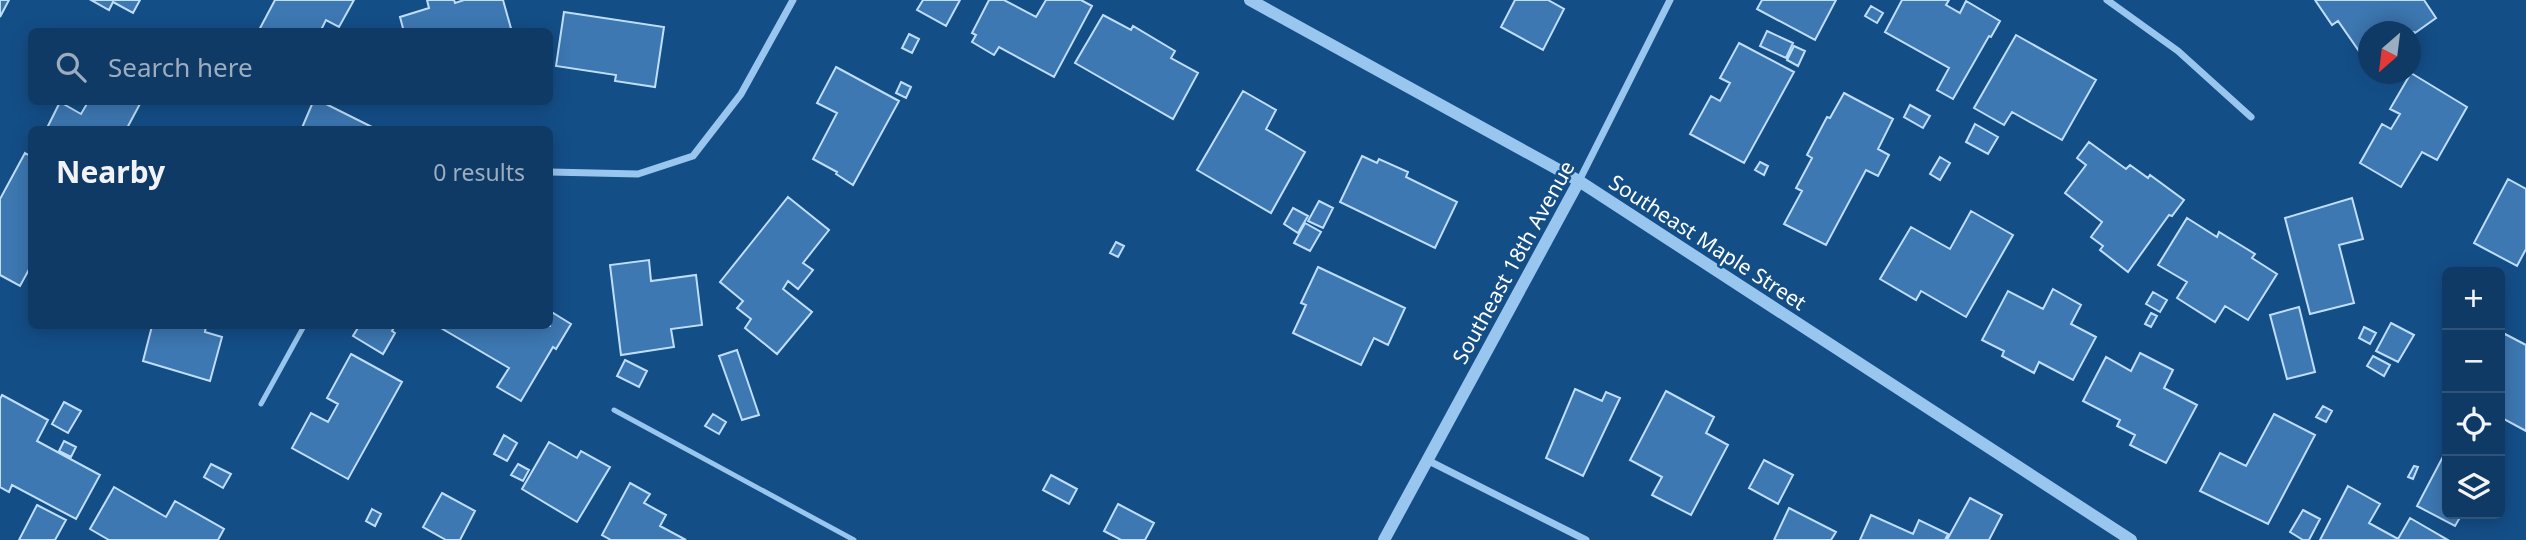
<!DOCTYPE html>
<html lang="en">
<head>
<meta charset="utf-8">
<style>
  :root { --surface:#0f3a65; --page:#18416b; --text:#f1f3f6; --muted:#9badbf; --line:#2f5479 }
  body { margin:0; font-family:"Noto Sans",sans-serif; background:var(--page); color:var(--text) }
  .controls { position:absolute; right:21px; bottom:21px; display:grid; overflow:hidden; border-radius:10px; box-shadow:0 4px 18px #0003 }
  .controls button { width:63px; height:63px; display:grid; place-items:center; padding:0; border:0; border-bottom:2px solid var(--line); background:var(--surface); color:var(--text); font:35px sans-serif }
  .compass { position:absolute; left:2358px; top:21px; width:63px; height:63px; border-radius:50%; background:var(--surface); box-shadow:0 4px 18px #0003; rotate:208deg }
  .list { margin:0; padding:0; list-style:none }
  h2 { display:flex; justify-content:space-between; align-items:center; height:91px; margin:0; padding:0 28px; font-size:30px }
  h2 small { font-size:23px; font-weight:400; color:var(--muted) }
  .icon { flex:none; width:38px; height:38px; fill:none; stroke:currentColor; stroke-width:2; stroke-linecap:round; stroke-linejoin:round }
  .map { position:relative; flex:none; width:2526px; height:540px; overflow:hidden }
  .search { position:absolute; background:var(--surface); box-shadow:0 4px 18px #0003; left:28px; top:28px; width:525px; height:77px; display:flex; align-items:center; gap:18px; box-sizing:border-box; padding:0 24px; border-radius:10px; color:var(--muted); font-size:26px }
  .panel { position:absolute; background:var(--surface); box-shadow:0 4px 18px #0003; left:28px; top:126px; width:525px; height:203px; border-radius:10px }
  .map>svg:first-child { display:block }
  .building { fill:#3d78b2; stroke:#bfdefb; stroke-width:2 }
  .lines { fill:none; stroke-linecap:round; stroke-linejoin:round }
  .service { stroke:#99c6ef; stroke-width:5 }
  .minor { stroke:#99c6ef; stroke-width:7 }
  .tertiary { stroke:#99c6ef; stroke-width:12 }
  .labels { text-anchor:middle; dominant-baseline:central; stroke-width:5; stroke-linejoin:round; paint-order:stroke }
  .street-label { font-size:21px; fill:#fff; stroke:#144e87 }
</style>
</head>
<body>
<div class="map">
<svg width="2526" height="540" viewBox="0 0 2526 540">
  <rect width="100%" height="100%" fill="#144e87"/>
  <!-- building -->
  <path class="building" d="M 0,0 L 9,0 L 0,17 Z
    M 91,0 L 140,0 L 133,13 L 113,2 L 109,10 Z
    M 275,0 L 354,0 L 339,27 L 326,20 L 320,32 L 258,32 Z
    M 427,0 L 454,0 L 455,3 L 464,0 L 503,0 L 512,32 L 404,32 L 400,17 L 429,8 Z
    M 923,0 L 960,0 L 946,26 L 917,10 Z
    M 989,0 L 1004,0 L 1036,17 L 1046,0 L 1081,0 L 1092,6 L 1054,77 L 999,47 L 994,55 L 972,42 L 976,35 L 972,33 Z
    M 1515,0 L 1548,0 L 1564,9 L 1543,50 L 1501,27 Z
    M 1762,0 L 1836,0 L 1815,40 L 1757,9 Z
    M 1902,0 L 1949,0 L 1946,5 L 1960,13 L 1966,1 L 2000,21 L 1991,37 L 1989,36 L 1953,99 L 1937,90 L 1949,68 L 1885,32 Z
    M 2315,0 L 2424,0 L 2436,18 L 2415,33 L 2414,32 L 2410,34 L 2410,32 L 2368,32 L 2368,64 L 2338,21 L 2332,25 Z
    M 1871,6 L 1883,13 L 1877,23 L 1865,16 Z
    M 564,12 L 664,27 L 655,87 L 615,81 L 616,75 L 556,66 Z
    M 1103,15 L 1131,30 L 1133,26 L 1175,51 L 1171,58 L 1198,73 L 1173,119 L 1075,63 Z
    M 1767,31 L 1793,43 L 1786,58 L 1760,46 Z
    M 909,34 L 919,39 L 912,53 L 902,48 Z
    M 2016,35 L 2096,80 L 2062,140 L 2012,112 L 2004,125 L 1974,108 Z
    M 1739,43 L 1794,72 L 1744,163 L 1690,134 L 1711,96 L 1720,101 L 1730,83 L 1720,78 Z
    M 1794,46 L 1805,51 L 1798,66 L 1787,60 Z
    M 836,67 L 899,101 L 853,185 L 836,174 L 837,172 L 813,159 L 837,113 L 817,103 Z
    M 2411,73 L 2467,107 L 2437,160 L 2422,152 L 2401,187 L 2360,163 L 2382,124 L 2391,129 L 2400,114 L 2390,109 Z
    M 901,82 L 911,87 L 906,98 L 896,93 Z
    M 1243,91 L 1276,110 L 1266,129 L 1305,152 L 1271,213 L 1197,170 Z
    M 1844,93 L 1893,119 L 1878,149 L 1889,155 L 1878,176 L 1866,170 L 1826,245 L 1784,224 L 1802,191 L 1796,188 L 1812,158 L 1807,155 L 1827,117 L 1830,118 Z
    M 60,102 L 81,114 L 88,102 L 141,102 L 126,130 L 46,130 Z
    M 313,102 L 322,102 L 378,130 L 301,130 Z
    M 1910,105 L 1930,116 L 1923,128 L 1904,117 Z
    M 1975,124 L 1998,137 L 1988,154 L 1966,142 Z
    M 2089,142 L 2126,169 L 2130,165 L 2148,178 L 2150,175 L 2184,200 L 2172,216 L 2169,215 L 2128,272 L 2100,250 L 2103,246 L 2091,237 L 2102,222 L 2065,193 L 2086,165 L 2077,158 Z
    M 25,153 L 32,157 L 32,264 L 20,286 L 0,275 L 0,199 Z
    M 1362,156 L 1377,163 L 1379,159 L 1408,172 L 1406,177 L 1457,202 L 1435,248 L 1340,202 Z
    M 1940,157 L 1950,163 L 1940,180 L 1930,174 Z
    M 1760,162 L 1768,166 L 1764,175 L 1755,170 Z
    M 2508,179 L 2526,189 L 2526,249 L 2517,266 L 2474,243 Z
    M 788,197 L 829,230 L 803,263 L 813,270 L 798,289 L 788,281 L 783,289 L 812,312 L 777,354 L 745,328 L 751,319 L 737,308 L 743,301 L 720,282 Z
    M 2352,198 L 2363,239 L 2339,245 L 2354,303 L 2310,314 L 2285,218 Z
    M 1319,201 L 1333,208 L 1323,228 L 1308,221 Z
    M 1293,208 L 1308,216 L 1298,233 L 1284,224 Z
    M 1971,211 L 2013,235 L 1966,317 L 1921,291 L 1916,300 L 1880,279 L 1911,227 L 1950,249 Z
    M 2187,218 L 2217,237 L 2219,232 L 2255,254 L 2252,258 L 2277,274 L 2248,320 L 2225,306 L 2215,322 L 2177,298 L 2187,282 L 2158,265 Z
    M 1305,223 L 1321,232 L 1310,251 L 1294,243 Z
    M 1116,242 L 1124,246 L 1118,257 L 1110,253 Z
    M 649,260 L 651,281 L 696,275 L 702,325 L 671,329 L 674,347 L 621,355 L 610,265 Z
    M 1318,267 L 1405,308 L 1388,345 L 1374,338 L 1361,365 L 1293,333 L 1306,305 L 1301,303 Z
    M 2053,289 L 2081,305 L 2071,324 L 2096,337 L 2073,380 L 2039,362 L 2034,373 L 2002,356 L 2004,351 L 1982,340 L 2008,291 L 2043,309 Z
    M 2153,292 L 2167,300 L 2160,312 L 2146,304 Z
    M 2299,307 L 2315,372 L 2287,379 L 2270,315 Z
    M 550,311 L 571,324 L 556,349 L 553,347 L 521,401 L 497,387 L 509,368 L 441,328 L 443,326 L 550,326 Z
    M 2151,313 L 2157,316 L 2151,327 L 2145,324 Z
    M 2391,323 L 2414,335 L 2398,362 L 2376,351 Z
    M 152,326 L 206,326 L 205,332 L 222,337 L 210,381 L 143,361 Z
    M 359,326 L 395,326 L 392,331 L 395,333 L 383,354 L 353,336 Z
    M 2364,327 L 2376,333 L 2370,344 L 2359,338 Z
    M 2505,334 L 2526,345 L 2526,431 L 2500,417 L 2500,373 L 2502,369 L 2500,368 L 2500,344 Z
    M 737,350 L 759,415 L 742,420 L 719,356 Z
    M 2140,353 L 2173,370 L 2164,388 L 2197,405 L 2166,463 L 2130,445 L 2135,435 L 2117,426 L 2120,420 L 2083,401 L 2106,357 L 2131,371 Z
    M 351,354 L 402,382 L 348,479 L 292,448 L 311,413 L 328,422 L 338,404 L 327,398 Z
    M 2373,356 L 2390,365 L 2384,376 L 2367,366 Z
    M 625,360 L 647,371 L 639,387 L 617,376 Z
    M 1575,389 L 1602,401 L 1606,392 L 1620,398 L 1583,476 L 1546,458 Z
    M 1666,391 L 1714,417 L 1706,433 L 1728,445 L 1691,515 L 1652,495 L 1662,477 L 1630,460 Z
    M 2,395 L 48,420 L 37,441 L 100,475 L 76,519 L 12,485 L 9,492 L 0,487 L 0,399 Z
    M 64,402 L 81,411 L 68,433 L 52,424 Z
    M 2323,406 L 2332,411 L 2326,422 L 2316,417 Z
    M 713,414 L 726,422 L 719,434 L 705,426 Z
    M 2274,414 L 2315,435 L 2268,524 L 2200,491 L 2220,453 L 2246,466 Z
    M 504,435 L 517,443 L 507,461 L 494,454 Z
    M 64,441 L 76,447 L 71,457 L 59,451 Z
    M 549,442 L 577,458 L 581,451 L 610,467 L 577,522 L 522,489 Z
    M 2447,449 L 2447,514 L 2462,514 L 2455,526 L 2417,506 Z
    M 1764,460 L 1793,475 L 1778,504 L 1749,488 Z
    M 211,464 L 231,474 L 223,488 L 204,477 Z
    M 518,464 L 529,470 L 523,481 L 511,475 Z
    M 2414,466 L 2418,467 L 2413,479 L 2408,477 Z
    M 1051,475 L 1077,489 L 1069,504 L 1043,490 Z
    M 630,483 L 650,494 L 644,503 L 666,515 L 660,526 L 686,540 L 611,540 L 602,535 Z
    M 2348,486 L 2380,504 L 2369,523 L 2398,539 L 2410,518 L 2448,540 L 2320,540 Z
    M 114,487 L 166,517 L 175,501 L 224,529 L 218,540 L 109,540 L 90,529 Z
    M 442,493 L 475,511 L 460,540 L 446,540 L 423,527 Z
    M 1970,498 L 2002,515 L 1989,540 L 1947,540 Z
    M 1118,504 L 1154,523 L 1145,540 L 1121,540 L 1104,531 Z
    M 37,505 L 66,520 L 55,540 L 19,540 Z
    M 1789,508 L 1836,532 L 1831,540 L 1774,540 Z
    M 372,509 L 381,514 L 375,526 L 366,521 Z
    M 2303,510 L 2320,519 L 2309,540 L 2303,540 L 2290,532 Z
    M 1871,515 L 1913,534 L 1919,520 L 1948,534 L 1945,540 L 1860,540 Z"/>
  <g class="lines">
    <!-- service -->
    <path class="service" d="M 261,404 L 304,326
      M 614,410 L 854,540"/>
    <!-- minor -->
    <path class="minor" d="M 2107,0 L 2178,51 L 2251,117
      M 550,172 L 638,174 L 693,156 L 741,94 L 793,0
      M 1579,181 L 1670,0
      M 1427,460 L 1586,540"/>
    <!-- tertiary -->
    <path class="tertiary" d="M 1250,0 L 1579,181 L 2131,540
      M 1384,540 L 1579,181"/>
  </g>
  <g class="labels">
    <!-- street labels -->
    <g class="street-label">
      <text transform="translate(1708 242) rotate(33)">Southeast Maple Street</text>
      <text transform="translate(1513 262) rotate(-61)">Southeast 18th Avenue</text>
    </g>
  </g>
</svg>
<div class="controls">
<button>+</button>
<button>−</button>
<button><svg class="icon" aria-label="locate" viewBox="0 0 24 24"><circle cx="12" cy="12" r="6"/><path d="M12 2v4M12 18v4M2 12h4M18 12h4"/></svg></button>
<button><svg class="icon" aria-label="layers" viewBox="0 0 24 24"><path d="M12 4l9 5-9 5-9-5zM3 14l9 5 9-5"/></svg></button>
</div>
<svg class="compass" viewBox="-18 -18 36 36"><path d="M0-13l5 13h-10z" fill="#e53935"/><path d="M0 13l5-13h-10z" fill="#9badbf"/></svg>
<div class="search"><svg class="icon" aria-label="search" viewBox="0 0 24 24"><circle cx="10" cy="10" r="6"/><path d="M15 15l6 6"/></svg>Search here</div>
<section class="panel">
<h2>Nearby<small>0 results</small></h2>
<ul class="list">
</ul>
</section>
</div>
</body>
</html>
